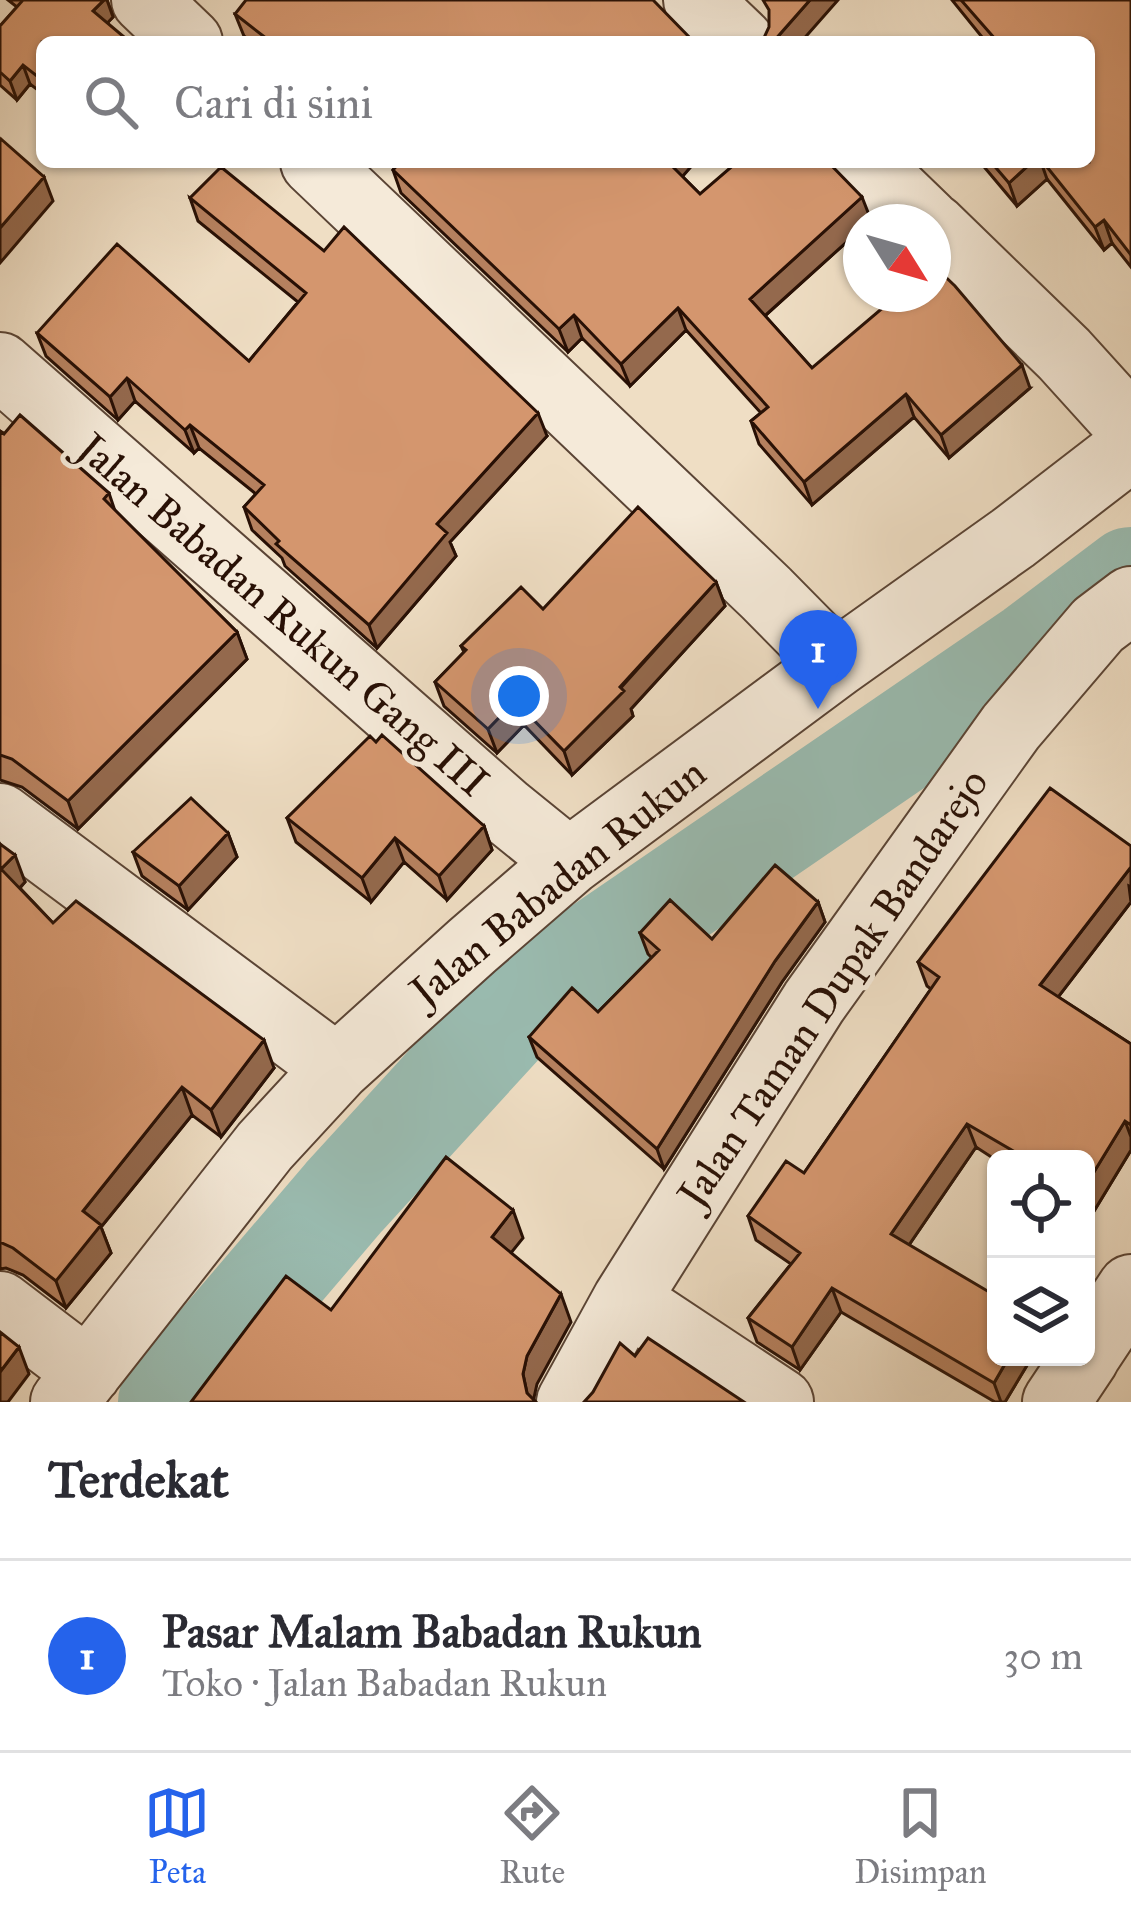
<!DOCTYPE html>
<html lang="id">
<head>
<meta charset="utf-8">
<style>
  :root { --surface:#fff; --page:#f7f7f7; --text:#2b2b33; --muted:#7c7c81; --line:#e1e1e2; --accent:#2563eb }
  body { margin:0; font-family:"IM FELL Great Primer",serif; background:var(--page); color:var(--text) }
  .controls { position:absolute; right:36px; bottom:36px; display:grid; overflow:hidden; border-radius:18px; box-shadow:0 3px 9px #0004 }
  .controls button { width:108px; height:108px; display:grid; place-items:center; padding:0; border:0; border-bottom:3px solid var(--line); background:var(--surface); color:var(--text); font:60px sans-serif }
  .compass { position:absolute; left:843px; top:204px; width:108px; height:108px; border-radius:50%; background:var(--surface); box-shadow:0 3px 9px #0004; rotate:127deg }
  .you { position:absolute; left:519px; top:696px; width:42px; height:42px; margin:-30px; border:9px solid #fff; border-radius:50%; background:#1a73e8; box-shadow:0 0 0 18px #1a73e833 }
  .badge { display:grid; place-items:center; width:78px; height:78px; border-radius:50%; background:var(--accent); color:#fff; font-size:39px; font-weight:700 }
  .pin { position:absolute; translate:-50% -99px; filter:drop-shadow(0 3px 6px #0008) }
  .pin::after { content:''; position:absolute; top:63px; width:42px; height:36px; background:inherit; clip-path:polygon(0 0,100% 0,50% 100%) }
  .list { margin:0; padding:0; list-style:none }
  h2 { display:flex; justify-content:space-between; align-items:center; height:156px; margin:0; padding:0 48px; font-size:51px }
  h2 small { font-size:39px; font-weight:400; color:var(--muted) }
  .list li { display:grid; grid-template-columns:78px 1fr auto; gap:36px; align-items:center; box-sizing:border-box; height:192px; padding:0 48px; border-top:3px solid var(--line) }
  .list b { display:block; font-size:45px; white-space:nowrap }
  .list p { margin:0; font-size:39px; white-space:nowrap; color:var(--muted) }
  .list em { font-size:39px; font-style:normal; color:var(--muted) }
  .icon { flex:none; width:66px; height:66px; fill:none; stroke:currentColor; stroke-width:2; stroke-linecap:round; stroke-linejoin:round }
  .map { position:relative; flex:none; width:1131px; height:1402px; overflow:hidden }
  .search { position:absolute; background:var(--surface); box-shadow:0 3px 9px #0004; left:36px; right:36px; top:36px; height:132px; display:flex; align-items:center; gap:30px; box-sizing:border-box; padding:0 42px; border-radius:18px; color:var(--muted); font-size:45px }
  .sheet { height:348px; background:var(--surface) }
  nav { display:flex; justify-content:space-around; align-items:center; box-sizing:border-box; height:168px; border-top:3px solid var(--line); background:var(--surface); font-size:33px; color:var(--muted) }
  nav a { display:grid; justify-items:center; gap:6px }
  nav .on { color:var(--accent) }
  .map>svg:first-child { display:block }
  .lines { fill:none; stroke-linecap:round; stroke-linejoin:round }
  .river { stroke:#9abcb1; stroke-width:102 }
  .minor-casing { stroke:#5a4435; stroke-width:70 }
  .minor { stroke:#f5ead9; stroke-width:66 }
  .wall { fill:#b6815f; stroke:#281005; stroke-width:3 }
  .shaded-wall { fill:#94694d; stroke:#281005; stroke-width:3 }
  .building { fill:#d4966e; stroke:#281005; stroke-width:3 }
  .labels { text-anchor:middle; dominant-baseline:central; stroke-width:10; stroke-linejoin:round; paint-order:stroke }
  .street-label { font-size:42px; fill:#281005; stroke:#f5ead9 }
</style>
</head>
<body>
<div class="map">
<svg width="1131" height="1402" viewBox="0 0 1131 1402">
  <rect width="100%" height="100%" fill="#efdec4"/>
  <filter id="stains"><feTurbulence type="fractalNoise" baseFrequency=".00167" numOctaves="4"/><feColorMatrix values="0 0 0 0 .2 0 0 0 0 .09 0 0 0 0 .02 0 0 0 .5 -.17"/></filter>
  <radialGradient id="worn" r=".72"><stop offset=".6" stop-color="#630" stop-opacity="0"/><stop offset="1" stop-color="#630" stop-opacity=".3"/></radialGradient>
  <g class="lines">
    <!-- river -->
    <path class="river" d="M 169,1402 L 344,1197 L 524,1000 L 1034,651 L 1131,578"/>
    <!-- minor casing -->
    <g class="minor-casing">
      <path id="minor" d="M 145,0 L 189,42
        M 697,0 L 741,42
        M 314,162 L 766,593 L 836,664
        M 865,162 L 927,222
        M 933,227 L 1064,354 L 1131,428
        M 0,366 L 506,811 L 569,862
        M 0,817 L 337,1068
        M 626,1300 L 780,1402
        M 0,1305 L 88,1372
        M 1086,1356 L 1131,1288
        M 64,1402 L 265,1146 L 337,1068 L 472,946 L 569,862 L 836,664 L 1013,538 L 1131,447
        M 570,1402 L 626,1300 L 814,1002 L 1011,727 L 1098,625 L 1131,600
        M 1056,1402 L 1086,1357"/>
    </g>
    <!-- minor -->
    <use href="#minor" class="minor"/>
  </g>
  <!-- wall -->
  <path class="wall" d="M 8,0 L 107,0 L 113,17 L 107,23 L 42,42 L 42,93 L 30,84 L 17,100 L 0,85 L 0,26 L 17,7 Z
    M 952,0 L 1131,0 L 1131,267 L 1112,243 L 1104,250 L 1047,179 L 1017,206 L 980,162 L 1089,162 L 1089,42 L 986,42 Z
    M 235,14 L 694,42 L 251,42 L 244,36 Z
    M 394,162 L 695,162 L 682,176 L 700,194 L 871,220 L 861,222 L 861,229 L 765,316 L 812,368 L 1030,388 L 949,458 L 914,417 L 812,505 L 759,444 L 751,421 L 761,413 L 686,330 L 630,386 L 582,338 L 568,352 L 401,193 L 393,170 L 397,165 Z
    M 190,198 L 547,436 L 450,542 L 456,556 L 377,648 L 285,566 L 282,558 L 252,530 L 244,507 L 256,494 L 199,448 L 194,453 L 135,401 L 118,420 L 46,356 L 37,333 L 249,361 L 298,302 L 198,221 Z
    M 0,431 L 109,493 L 115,511 L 237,632 L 247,659 L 78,829 L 22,787 L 0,780 Z
    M 716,582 L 725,606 L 631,709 L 633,716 L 572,775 L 524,725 L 497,753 L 444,706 L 435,682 L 464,652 L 461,646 L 543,609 Z
    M 376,742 L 484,826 L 492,850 L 447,900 L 404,862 L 371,902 L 296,842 L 287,818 Z
    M 228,833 L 237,857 L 188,910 L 142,876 L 133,852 Z
    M 0,844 L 25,882 L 20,888 L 53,923 L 274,1068 L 221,1137 L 192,1115 L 101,1227 L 111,1253 L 66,1308 L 23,1275 L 6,1268 L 0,1269 Z
    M 1131,846 L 1131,902 L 1058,997 L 1131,1044 L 1131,1150 L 1091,1216 L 1086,1213 L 1086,1159 L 996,1160 L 976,1147 L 909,1245 L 996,1357 L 1032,1357 L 1005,1402 L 995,1402 L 841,1312 L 800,1370 L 757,1342 L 748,1318 L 791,1264 L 756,1240 L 748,1216 L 804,1173 L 931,989 L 927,986 L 918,962 Z
    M 818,902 L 825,922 L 782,982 L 664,1169 L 537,1057 L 529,1037 L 598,1012 L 652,958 L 648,954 L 640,933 L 712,939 Z"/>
  <!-- shaded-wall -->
  <path class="shaded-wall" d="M 104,0 L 107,0 L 113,17 L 100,31 L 93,11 Z
    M 810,0 L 838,0 L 801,42 L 773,42 Z
    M 23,65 L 30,84 L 17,100 L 10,81 Z
    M 668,162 L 695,162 L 676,184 Z
    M 1032,162 L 1041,162 L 1047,179 L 1017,206 L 1009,183 Z
    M 44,177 L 53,201 L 0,263 L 0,228 Z
    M 862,197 L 871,220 L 868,222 L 861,222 L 861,229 L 758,322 L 750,299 Z
    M 1104,220 L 1112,243 L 1104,250 L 1095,227 Z
    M 678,308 L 686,330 L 630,386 L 621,364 Z
    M 574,315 L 582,338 L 568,352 L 559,329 Z
    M 1022,365 L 1030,388 L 949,458 L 941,435 Z
    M 127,378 L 135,401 L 118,420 L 110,397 Z
    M 906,394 L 914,417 L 812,505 L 804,482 Z
    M 538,413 L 547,436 L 450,542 L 456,556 L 377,648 L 369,625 L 437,524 Z
    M 190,425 L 199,448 L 194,453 L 185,430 Z
    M 716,582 L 725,606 L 631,709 L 633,716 L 572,775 L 564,751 Z
    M 237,632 L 247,659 L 78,829 L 68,801 Z
    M 515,701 L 524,725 L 497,753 L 488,729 Z
    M 484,826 L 492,850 L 447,900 L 439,876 Z
    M 228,833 L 237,857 L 188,910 L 179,886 Z
    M 395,838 L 404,862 L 371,902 L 362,878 Z
    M 15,855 L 25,882 L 11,897 L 1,869 Z
    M 1131,867 L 1131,887 L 1129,886 L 1131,902 L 1049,1009 L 1040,985 Z
    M 818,902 L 825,922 L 782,982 L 664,1169 L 657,1149 L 775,961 Z
    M 264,1040 L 274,1068 L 221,1137 L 211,1110 Z
    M 182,1087 L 192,1115 L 101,1227 L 111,1253 L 66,1308 L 56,1281 L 83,1211 Z
    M 1125,1121 L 1131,1137 L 1131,1150 L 1091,1216 L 1086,1203 L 1086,1185 Z
    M 967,1124 L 976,1147 L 900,1258 L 891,1234 Z
    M 513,1210 L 523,1238 L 502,1264 L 492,1237 Z
    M 832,1288 L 841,1312 L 800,1370 L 792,1347 Z
    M 561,1294 L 571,1322 L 537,1384 L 533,1402 L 527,1393 L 523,1374 L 527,1356 Z
    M 19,1347 L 29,1374 L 8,1402 L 0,1402 L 0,1372 Z
    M 1009,1357 L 1032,1357 L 1005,1402 L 1001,1402 L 994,1383 Z"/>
  <!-- building -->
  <path class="building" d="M 23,0 L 104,0 L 93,11 L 130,42 L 42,42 L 42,80 L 23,65 L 10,81 L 0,72 L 0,26 Z
    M 246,0 L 653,0 L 694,42 L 271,42 L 235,14 Z
    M 763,0 L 810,0 L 773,42 L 762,42 L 769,27 L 769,10 Z
    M 961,0 L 1131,0 L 1131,255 L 1104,220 L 1095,227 L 1043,162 L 1089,162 L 1089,42 L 993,42 L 996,40 Z
    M 1,139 L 44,177 L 0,228 L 0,141 Z
    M 400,162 L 668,162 L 700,194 L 737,162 L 828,162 L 862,197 L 750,299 L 812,368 L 899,294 L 933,294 L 933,265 L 955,286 L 1022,365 L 941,435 L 906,394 L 804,482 L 751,421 L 768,407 L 678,308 L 621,364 L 574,315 L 559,329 L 393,170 Z
    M 991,162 L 1032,162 L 1009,183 Z
    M 221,167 L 324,251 L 344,227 L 538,413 L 437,524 L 447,533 L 369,625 L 276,544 L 279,541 L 244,507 L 264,485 L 190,425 L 185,430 L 127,378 L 110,397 L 37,333 L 117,244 L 249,361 L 306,293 L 190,198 Z
    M 20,415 L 109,493 L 104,499 L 237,632 L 68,801 L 12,759 L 0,755 L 0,431 L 4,434 Z
    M 638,507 L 716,582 L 620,687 L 624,691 L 564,751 L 515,701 L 488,729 L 435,682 L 466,650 L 461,646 L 521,587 L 543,609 Z
    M 382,735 L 484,826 L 439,876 L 395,838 L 362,878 L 287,818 L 370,736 L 376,742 Z
    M 1050,788 L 1131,846 L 1131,867 L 1040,985 L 1131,1044 L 1131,1125 L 1125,1121 L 1086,1185 L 1086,1159 L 1027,1159 L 967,1124 L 891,1234 L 996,1296 L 996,1357 L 1009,1357 L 994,1383 L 832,1288 L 792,1347 L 748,1318 L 800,1253 L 748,1216 L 786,1161 L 804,1173 L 939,977 L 918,962 Z
    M 191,798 L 228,833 L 179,886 L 133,852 Z
    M 0,844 L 15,855 L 1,869 L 53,923 L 76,901 L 264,1040 L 211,1110 L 182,1087 L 83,1211 L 101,1225 L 56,1281 L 13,1248 L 0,1242 Z
    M 775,865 L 818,902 L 775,961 L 657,1149 L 529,1037 L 572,988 L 598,1012 L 659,950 L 640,933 L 670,900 L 712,939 Z
    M 446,1157 L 513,1210 L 492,1237 L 561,1294 L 527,1356 L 523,1374 L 527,1393 L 536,1402 L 191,1402 L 286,1276 L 331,1310 Z
    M 0,1332 L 19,1347 L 0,1372 Z
    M 648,1338 L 744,1402 L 584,1402 L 593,1392 L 620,1343 L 635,1356 Z"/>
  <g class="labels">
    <!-- street labels -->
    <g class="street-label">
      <text transform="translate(283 615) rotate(41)">Jalan Babadan Rukun Gang III</text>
      <text transform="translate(558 882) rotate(-39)">Jalan Babadan Rukun</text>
      <text transform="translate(833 988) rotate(-56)">Jalan Taman Dupak Bandarejo</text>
    </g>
  </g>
  <rect width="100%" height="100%" filter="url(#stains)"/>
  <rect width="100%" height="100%" fill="url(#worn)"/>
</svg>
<div class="controls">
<button><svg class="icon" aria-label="locate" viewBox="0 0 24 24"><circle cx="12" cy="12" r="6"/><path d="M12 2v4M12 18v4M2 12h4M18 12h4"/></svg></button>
<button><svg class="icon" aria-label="layers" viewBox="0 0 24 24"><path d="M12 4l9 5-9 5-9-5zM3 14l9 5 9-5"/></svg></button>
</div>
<svg class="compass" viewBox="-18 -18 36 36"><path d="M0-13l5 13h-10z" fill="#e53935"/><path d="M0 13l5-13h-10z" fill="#7c7c81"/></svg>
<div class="you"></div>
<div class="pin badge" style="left:818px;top:709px">1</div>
<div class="search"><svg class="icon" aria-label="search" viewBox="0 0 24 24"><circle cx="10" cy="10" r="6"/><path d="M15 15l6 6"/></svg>Cari di sini</div>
</div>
<section class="sheet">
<h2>Terdekat<small></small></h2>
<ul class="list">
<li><span class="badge">1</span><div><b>Pasar Malam Babadan Rukun</b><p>Toko · Jalan Babadan Rukun</p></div><em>30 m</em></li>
</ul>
</section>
<nav>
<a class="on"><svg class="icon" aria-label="map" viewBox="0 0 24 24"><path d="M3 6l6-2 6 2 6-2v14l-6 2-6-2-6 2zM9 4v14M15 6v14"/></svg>Peta</a>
<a><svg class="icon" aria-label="directions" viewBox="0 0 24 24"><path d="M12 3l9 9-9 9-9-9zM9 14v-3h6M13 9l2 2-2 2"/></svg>Rute</a>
<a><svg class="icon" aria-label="saved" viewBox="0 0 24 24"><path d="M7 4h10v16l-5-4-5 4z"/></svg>Disimpan</a>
</nav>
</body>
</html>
